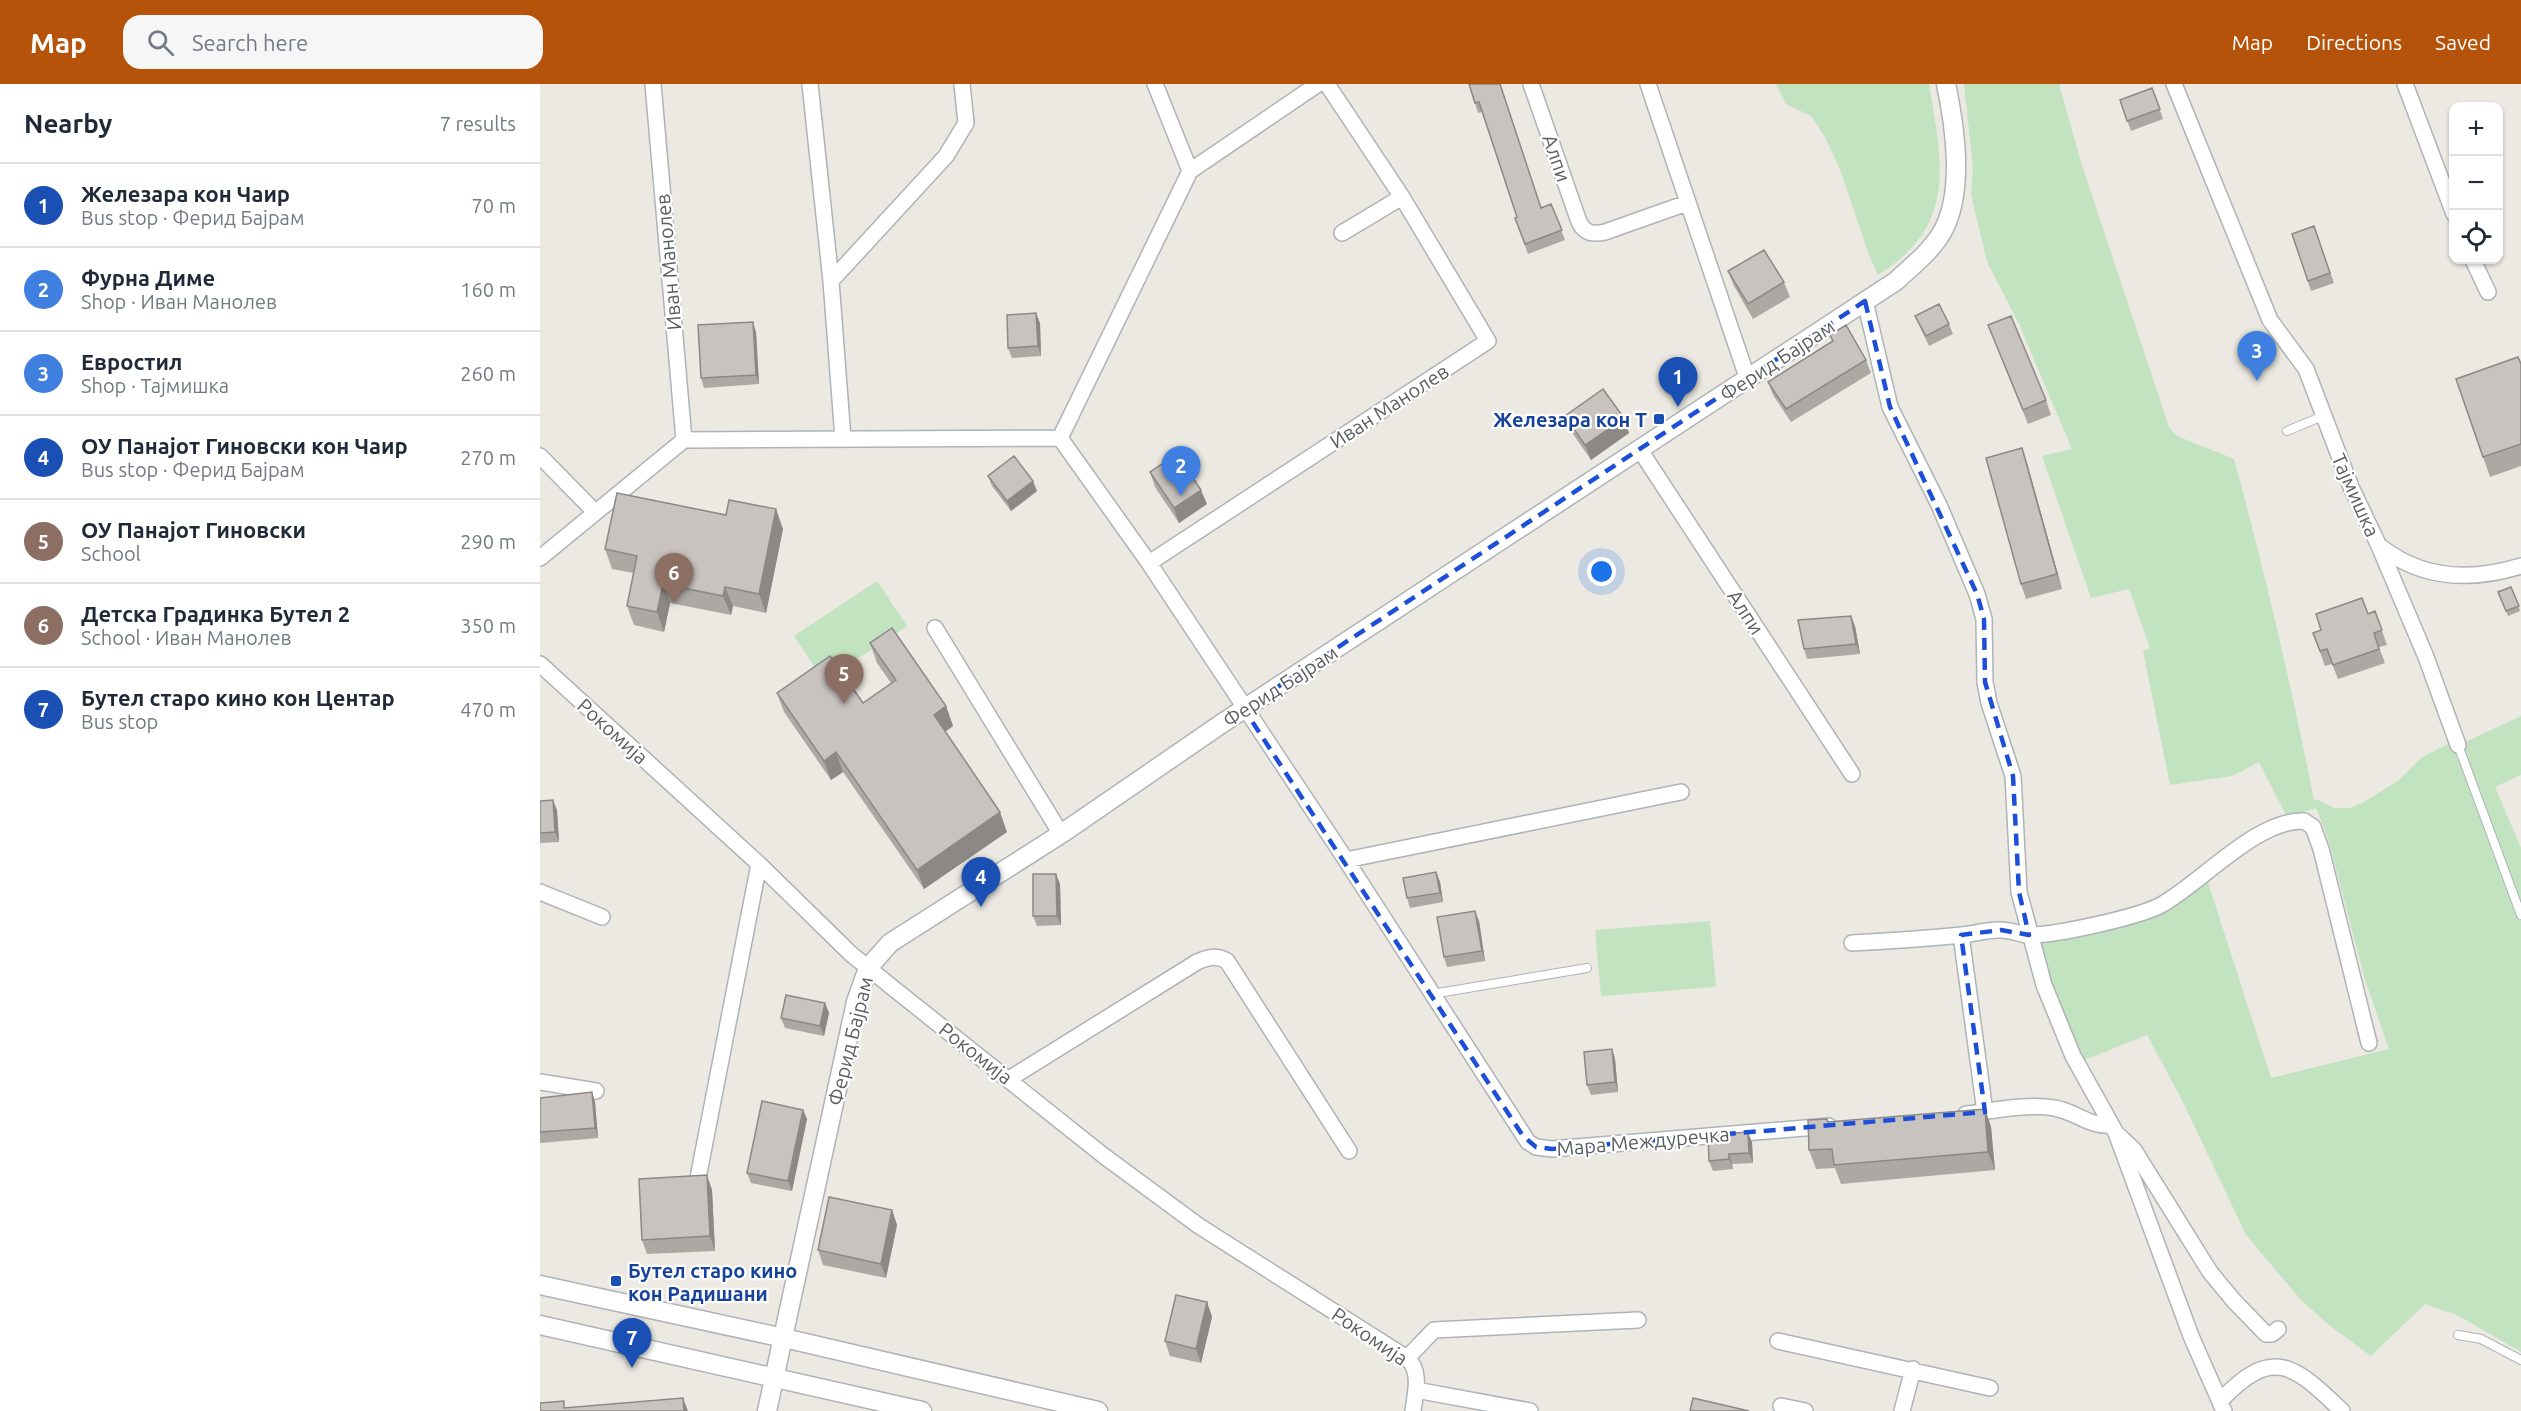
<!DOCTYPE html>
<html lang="en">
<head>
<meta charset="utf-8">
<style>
  :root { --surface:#fff; --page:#f6f6f7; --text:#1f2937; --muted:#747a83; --line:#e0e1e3; --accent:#b45309 }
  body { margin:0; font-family:Ubuntu,sans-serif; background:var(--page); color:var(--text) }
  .controls { position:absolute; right:18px; top:18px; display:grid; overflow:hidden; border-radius:12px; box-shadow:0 2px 4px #0004 }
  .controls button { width:54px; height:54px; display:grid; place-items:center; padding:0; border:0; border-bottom:2px solid var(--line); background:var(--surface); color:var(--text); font:30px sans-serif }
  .you { position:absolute; left:1062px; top:488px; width:21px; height:21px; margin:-15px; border:4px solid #fff; border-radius:50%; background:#1a73e8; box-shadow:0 0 0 9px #1a73e833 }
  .badge { display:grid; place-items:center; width:39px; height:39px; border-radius:50%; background:var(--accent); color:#fff; font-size:20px; font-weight:700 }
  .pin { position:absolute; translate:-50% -50px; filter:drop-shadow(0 2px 3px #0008) }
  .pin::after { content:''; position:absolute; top:32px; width:21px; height:18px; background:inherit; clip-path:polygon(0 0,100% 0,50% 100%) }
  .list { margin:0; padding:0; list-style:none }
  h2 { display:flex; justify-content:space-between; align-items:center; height:78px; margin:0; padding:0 24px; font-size:26px }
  h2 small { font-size:20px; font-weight:400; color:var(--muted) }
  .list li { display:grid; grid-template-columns:39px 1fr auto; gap:18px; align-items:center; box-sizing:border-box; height:84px; padding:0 24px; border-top:2px solid var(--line) }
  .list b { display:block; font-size:22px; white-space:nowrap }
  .list p { margin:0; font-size:20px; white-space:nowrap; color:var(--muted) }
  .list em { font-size:20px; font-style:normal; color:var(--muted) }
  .icon { flex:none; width:33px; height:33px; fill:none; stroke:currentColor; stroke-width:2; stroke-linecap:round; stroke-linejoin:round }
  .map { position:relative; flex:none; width:1981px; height:1327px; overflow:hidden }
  header { display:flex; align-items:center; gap:36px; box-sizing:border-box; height:84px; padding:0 30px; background:var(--accent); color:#fff }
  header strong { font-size:28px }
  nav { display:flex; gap:33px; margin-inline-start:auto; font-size:21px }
  .search { width:420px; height:54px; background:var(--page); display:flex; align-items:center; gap:15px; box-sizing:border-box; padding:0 21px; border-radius:18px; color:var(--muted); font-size:22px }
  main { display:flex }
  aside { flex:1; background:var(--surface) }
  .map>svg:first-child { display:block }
  .green { fill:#c2e3bf }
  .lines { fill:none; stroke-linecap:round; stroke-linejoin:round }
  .service-casing { stroke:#afb3b6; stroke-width:10 }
  .minor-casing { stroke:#afb3b6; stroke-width:18 }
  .tertiary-casing { stroke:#afb3b6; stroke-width:21 }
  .service { stroke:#fff; stroke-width:8 }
  .minor { stroke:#fff; stroke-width:15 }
  .tertiary { stroke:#fff; stroke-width:18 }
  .wall { fill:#aca8a4 }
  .shaded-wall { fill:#8c8886 }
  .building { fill:#c8c3bf; stroke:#8c8886; stroke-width:1.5 }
  .marked { fill:none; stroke:#1d4ed8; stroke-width:4.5; stroke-dasharray:12 8; stroke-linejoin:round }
  .transit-dot { fill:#1a4fb4; stroke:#fff; stroke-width:2 }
  .labels { text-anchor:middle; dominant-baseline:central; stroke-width:4.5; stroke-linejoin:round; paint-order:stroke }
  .street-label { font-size:20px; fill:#5a5e62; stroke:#fff }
  .transit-label { font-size:20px; font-weight:bold; fill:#164399; stroke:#fff; text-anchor:end }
</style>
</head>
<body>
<header>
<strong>Map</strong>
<div class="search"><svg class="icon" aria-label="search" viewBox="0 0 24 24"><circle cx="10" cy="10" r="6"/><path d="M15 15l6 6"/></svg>Search here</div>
<nav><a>Map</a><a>Directions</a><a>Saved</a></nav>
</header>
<main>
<aside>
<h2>Nearby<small>7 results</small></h2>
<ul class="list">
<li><span class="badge" style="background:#1a4fb4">1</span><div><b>Железара кон Чаир</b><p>Bus stop · Ферид Бајрам</p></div><em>70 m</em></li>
<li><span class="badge" style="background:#3f7fe0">2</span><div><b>Фурна Диме</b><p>Shop · Иван Манолев</p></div><em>160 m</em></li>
<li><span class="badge" style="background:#3f7fe0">3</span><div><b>Евростил</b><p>Shop · Тајмишка</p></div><em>260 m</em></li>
<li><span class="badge" style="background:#1a4fb4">4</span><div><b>ОУ Панајот Гиновски кон Чаир</b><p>Bus stop · Ферид Бајрам</p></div><em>270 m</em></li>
<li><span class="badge" style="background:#8d6e63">5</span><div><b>ОУ Панајот Гиновски</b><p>School</p></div><em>290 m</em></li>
<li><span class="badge" style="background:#8d6e63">6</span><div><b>Детска Градинка Бутел 2</b><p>School · Иван Манолев</p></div><em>350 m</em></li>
<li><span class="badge" style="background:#1a4fb4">7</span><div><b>Бутел старо кино кон Центар</b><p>Bus stop</p></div><em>470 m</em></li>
</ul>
</aside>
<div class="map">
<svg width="1981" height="1327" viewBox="0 0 1981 1327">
  <rect width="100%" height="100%" fill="#ece9e2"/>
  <!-- green -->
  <path class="green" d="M 1236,0 L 1389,0 C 1402,80 1418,141 1338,191 L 1329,171 L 1299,83 L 1285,53 L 1271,32 L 1246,20 Z
    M 1424,0 L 1519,0 L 1541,78 L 1629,343 L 1637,352 L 1694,375 C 1725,488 1751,601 1774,716 L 1778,716 L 1795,724 L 1810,724 L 1822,719 L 1858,697 L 1882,673 L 1917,656 L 1919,661 L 1981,632 L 1981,691 L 1955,703 L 1981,764 L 1981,1268 L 1917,1231 L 1885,1220 L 1831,1272 L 1790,1242 L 1762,1217 L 1706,1151 L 1642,1016 L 1607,951 L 1537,979 L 1489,851 L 1590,833 L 1665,789 L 1731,994 L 1849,965 L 1825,896 L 1788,754 L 1776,724 L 1747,733 L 1719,678 L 1692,692 L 1630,701 L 1603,567 L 1610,564 L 1589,505 L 1551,514 L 1502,372 L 1532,365 L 1479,240 L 1447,178 L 1431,110 L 1433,84 Z
    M 337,497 L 367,542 L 284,597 L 254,552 Z
    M 1170,837 L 1176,903 L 1061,912 L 1055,846 Z"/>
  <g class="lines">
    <!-- service casing -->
    <g class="service-casing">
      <path id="service" d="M 1747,347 L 1783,332
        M 1918,661 L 1981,831
        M 892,910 L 1047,884
        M 1918,1251 L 1941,1255 L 1981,1276"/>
    </g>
    <!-- minor casing -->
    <g class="minor-casing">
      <path id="minor" d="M 113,0 L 144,356
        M 270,0 L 291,197 L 303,355
        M 991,0 L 1038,135 C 1043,149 1052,151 1065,148 L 1147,119
        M 1108,0 L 1208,296
        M 1634,0 L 1730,236 L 1766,285 L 1811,403 L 1839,462 L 1886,573 L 1918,661
        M 1865,0 L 1914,130
        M 650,87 L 778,0
        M 802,149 L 862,113
        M 1933,176 L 1948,208
        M 291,197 L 406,72 L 426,39 L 422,0
        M 1325,217 L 1350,323 L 1399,421 L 1437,510 L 1444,535 L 1445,598 L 1449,619 L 1473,692 L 1479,808 L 1504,901 L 1533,972 L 1576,1049 L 1651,1252 L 1684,1327
        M 520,354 L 609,479 L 806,776 L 988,1058 L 996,1063 L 1012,1065 L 1289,1042
        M 520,354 L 650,87 L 615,0
        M 1100,366 L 1312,690
        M 0,372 L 55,428
        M 1841,463 C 1883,496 1932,497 1981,482
        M 0,474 L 144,356 L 520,354
        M 609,479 L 948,257 L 862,113 L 787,0
        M 395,544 L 521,750
        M 0,580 L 219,780 L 311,870 L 353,904 L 564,1072 L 659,1142 L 867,1274 C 882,1287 875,1310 873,1327
        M 806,776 L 1141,708
        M 0,808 L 62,833
        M 1421,851 L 1445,1028
        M 1312,859 C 1348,857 1384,855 1421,851 C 1434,850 1448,845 1461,846 C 1470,846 1479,850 1488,851 C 1513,852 1599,833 1621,821 C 1661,799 1717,735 1764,737 L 1773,743 L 1781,765 L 1829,959
        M 469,995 L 657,878 C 668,873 677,871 687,877 L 809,1067
        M 0,998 L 56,1007
        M 1426,1030 C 1452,1027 1489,1019 1514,1024 C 1535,1027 1549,1043 1571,1041
        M 1576,1049 L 1594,1066 L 1670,1188 L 1694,1217 L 1726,1250 L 1732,1250 L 1738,1245
        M 158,1094 L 219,780
        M 1238,1257 L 1450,1304
        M 867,1274 L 894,1246 L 1098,1236
        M 876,1306 L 990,1327
        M 1680,1317 C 1733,1261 1754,1281 1802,1327
        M 1241,1322 L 1265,1327
        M 1362,1327 L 1373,1285"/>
    </g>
    <!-- tertiary casing -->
    <g class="tertiary-casing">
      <path id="tertiary" d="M 0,1201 L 244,1254 L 558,1327
        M 0,1241 L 382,1327
        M 227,1327 L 316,918 L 328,884 L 350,859 L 521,750 L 684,638 L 1356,197 C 1372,182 1390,168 1401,150 C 1425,111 1415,42 1406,0"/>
    </g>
    <!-- service -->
    <use href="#service" class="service"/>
    <!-- minor -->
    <use href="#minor" class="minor"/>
    <!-- tertiary -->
    <use href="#tertiary" class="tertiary"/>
  </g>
  <!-- wall -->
  <path class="wall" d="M 929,0 L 1001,124 L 1011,120 L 1025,156 L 988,170 L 975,134 L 977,133 L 942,28 L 938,29 Z
    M 1612,4 L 1623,35 L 1591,47 L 1580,16 Z
    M 1774,142 L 1794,199 L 1771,207 L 1752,150 Z
    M 1188,187 L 1244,198 L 1250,213 L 1213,235 L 1194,202 Z
    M 1375,232 L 1409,240 L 1413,250 L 1389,262 L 1379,241 Z
    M 500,239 L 501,272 L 472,274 L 468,264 Z
    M 1448,241 L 1506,316 L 1511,331 L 1488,340 Z
    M 216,248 L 219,300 L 164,304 L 161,294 Z
    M 1290,251 L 1326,276 L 1331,289 L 1251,338 L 1233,311 L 1228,298 L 1292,257 Z
    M 1981,280 L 1981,382 L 1950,393 L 1916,295 Z
    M 1025,332 L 1084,334 L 1089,349 L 1051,376 L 1031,347 Z
    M 1487,379 L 1522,505 L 1486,515 L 1481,500 Z
    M 610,388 L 667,420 L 639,439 L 615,403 Z
    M 448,392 L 497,407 L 471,427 L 452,402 Z
    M 243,445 L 226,529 L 193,522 L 191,531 L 130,519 L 124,548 L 94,541 L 87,522 L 93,489 L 72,485 L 65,465 Z
    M 1971,503 L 1980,527 L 1968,532 L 1958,508 Z
    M 1835,527 L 1847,561 L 1839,563 L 1845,579 L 1798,595 L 1792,580 L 1785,582 L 1773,549 Z
    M 1315,542 L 1320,570 L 1267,575 L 1264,565 Z
    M 330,559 L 406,622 L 413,642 L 405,648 L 467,748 L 384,805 L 303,688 L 291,696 L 244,628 L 237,609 L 323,619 L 351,599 L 337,579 Z
    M 0,717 L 17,726 L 19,758 L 0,759 Z
    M 896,788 L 900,798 L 903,818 L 870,824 L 867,814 Z
    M 516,790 L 520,800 L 521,841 L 497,842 L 493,832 Z
    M 939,837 L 945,877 L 907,883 L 904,873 Z
    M 285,919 L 289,929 L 284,952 L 245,944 L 241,934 Z
    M 1072,965 L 1075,975 L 1078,1008 L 1051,1011 L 1047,1001 Z
    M 52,1008 L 55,1018 L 58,1054 L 0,1059 L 0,1014 Z
    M 1445,1025 L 1451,1043 L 1455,1086 L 1301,1100 L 1295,1084 L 1276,1085 L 1269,1066 L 1287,1035 L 1289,1038 Z
    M 263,1026 L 267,1035 L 252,1107 L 211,1099 L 207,1089 Z
    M 1212,1058 L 1213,1079 L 1192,1080 L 1193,1085 L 1173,1087 L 1169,1077 Z
    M 172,1106 L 175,1167 L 107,1170 L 102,1156 Z
    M 352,1126 L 357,1141 L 346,1194 L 283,1181 L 278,1166 Z
    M 667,1218 L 672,1233 L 661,1279 L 630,1272 L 625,1257 Z"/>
  <!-- shaded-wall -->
  <path class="shaded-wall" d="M 496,229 L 500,239 L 501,272 L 498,262 Z
    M 213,238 L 216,248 L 219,300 L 216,291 Z
    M 1084,334 L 1089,349 L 1051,376 L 1045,361 Z
    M 1482,364 L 1487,379 L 1522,505 L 1517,490 Z
    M 493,397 L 497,407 L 471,427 L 467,417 Z
    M 661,406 L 667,420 L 639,439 L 634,424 Z
    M 236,425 L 243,445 L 226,529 L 219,510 Z
    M 123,500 L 130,519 L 124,548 L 117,528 Z
    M 185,503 L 193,522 L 191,531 L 183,512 Z
    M 1311,532 L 1315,542 L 1320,570 L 1316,560 Z
    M 406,622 L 413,642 L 401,650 L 394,631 Z
    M 296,668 L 303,688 L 291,696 L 284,677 Z
    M 13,716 L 17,726 L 19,758 L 15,748 Z
    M 460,728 L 467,748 L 384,805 L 377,786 Z
    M 896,788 L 900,798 L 903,818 L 900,809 Z
    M 516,790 L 520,800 L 521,841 L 517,832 Z
    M 935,827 L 939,837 L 945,877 L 942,867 Z
    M 285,919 L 289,929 L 284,952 L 280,942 Z
    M 1072,965 L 1075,975 L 1078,1008 L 1075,998 Z
    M 52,1008 L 55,1018 L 58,1054 L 55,1044 Z
    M 1445,1025 L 1451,1043 L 1455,1086 L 1448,1068 Z
    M 263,1026 L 267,1035 L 252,1107 L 248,1097 Z
    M 1208,1048 L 1212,1058 L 1213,1079 L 1209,1069 Z
    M 1189,1070 L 1192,1080 L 1193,1085 L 1189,1075 Z
    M 167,1091 L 172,1106 L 175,1167 L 170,1152 Z
    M 352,1126 L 357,1141 L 346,1194 L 341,1180 Z
    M 667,1218 L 672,1233 L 661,1279 L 656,1265 Z
    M 143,1314 L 148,1327 L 144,1327 Z"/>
  <!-- building -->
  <path class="building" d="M 929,0 L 960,0 L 1001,124 L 1011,120 L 1022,146 L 985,160 L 975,134 L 977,133 L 939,18 L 935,19 Z
    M 1612,4 L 1620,25 L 1587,37 L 1580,16 Z
    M 1774,142 L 1790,189 L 1768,197 L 1752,150 Z
    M 1224,166 L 1244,198 L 1208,220 L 1188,187 Z
    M 1399,220 L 1409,240 L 1386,252 L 1375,232 Z
    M 496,229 L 498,262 L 468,264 L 467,231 Z
    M 1471,232 L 1506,316 L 1483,326 L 1448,241 Z
    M 213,238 L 216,291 L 161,294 L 158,241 Z
    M 1306,241 L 1326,276 L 1246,325 L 1228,298 L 1293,257 L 1290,251 Z
    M 1978,273 L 1981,280 L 1981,360 L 1943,373 L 1916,295 Z
    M 1063,305 L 1084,334 L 1045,361 L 1025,332 Z
    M 1482,364 L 1517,490 L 1481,500 L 1446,374 Z
    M 637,370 L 661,406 L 634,424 L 610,388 Z
    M 474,372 L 493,397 L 467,417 L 448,392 Z
    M 77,409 L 186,431 L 189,416 L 236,425 L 219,510 L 185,503 L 183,512 L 123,500 L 117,528 L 87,522 L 97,472 L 65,465 Z
    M 1971,503 L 1979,522 L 1966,527 L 1958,508 Z
    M 1822,514 L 1828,530 L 1835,527 L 1842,546 L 1834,549 L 1839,565 L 1793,581 L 1787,565 L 1780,567 L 1773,549 L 1781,546 L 1776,530 Z
    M 1311,532 L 1316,560 L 1264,565 L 1258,536 Z
    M 352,544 L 406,622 L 394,631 L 460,728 L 377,786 L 296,668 L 284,677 L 237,609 L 290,572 L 323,619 L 356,596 L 330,559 Z
    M 13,716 L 15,748 L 0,749 L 0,717 Z
    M 896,788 L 900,809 L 867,814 L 863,794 Z
    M 493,790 L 516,790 L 517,832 L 493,832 Z
    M 935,827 L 942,867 L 904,873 L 897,833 Z
    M 246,911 L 285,919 L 280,942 L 241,934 Z
    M 1072,965 L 1075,998 L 1047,1001 L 1044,968 Z
    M 52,1008 L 55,1044 L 0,1048 L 0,1014 Z
    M 222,1017 L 263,1026 L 248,1097 L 207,1089 Z
    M 1445,1025 L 1448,1068 L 1294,1081 L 1292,1065 L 1269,1066 L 1268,1036 L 1287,1035 L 1288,1038 Z
    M 1208,1048 L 1209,1069 L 1189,1070 L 1189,1075 L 1169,1077 L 1168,1051 Z
    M 167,1091 L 170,1152 L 102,1156 L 99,1095 Z
    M 289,1113 L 352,1126 L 341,1180 L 278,1166 Z
    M 636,1211 L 667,1218 L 656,1265 L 625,1257 Z
    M 143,1314 L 144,1327 L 0,1327 L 0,1319 L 24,1317 L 24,1324 Z
    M 1153,1314 L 1209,1327 L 1150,1327 Z"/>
  <!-- marked area -->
  <path class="marked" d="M 1325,217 L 1350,323 L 1437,510 L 1444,535 L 1445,598 L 1473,692 L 1479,808 L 1489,851 L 1461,846 L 1421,851 L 1445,1028 L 1012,1065 L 996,1063 L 983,1052 L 704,625 Z"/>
  <!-- markers -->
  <g class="transit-dot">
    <rect x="1113" y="329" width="12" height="12" rx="3"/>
    <rect x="70" y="1191" width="12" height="12" rx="3"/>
  </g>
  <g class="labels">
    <!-- street labels -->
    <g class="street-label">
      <text transform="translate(1017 74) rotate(71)">Алпи</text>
      <text transform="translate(128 178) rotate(-95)">Иван Манолев</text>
      <text transform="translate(1237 276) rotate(-33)">Ферид Бајрам</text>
      <text transform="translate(849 322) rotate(-33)">Иван Манолев</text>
      <text transform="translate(1816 411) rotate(66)">Тајмишка</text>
      <text transform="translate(1206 528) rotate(57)">Алпи</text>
      <text transform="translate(740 602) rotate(-33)">Ферид Бајрам</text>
      <text transform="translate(73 647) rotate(42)">Рокомија</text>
      <text transform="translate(310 957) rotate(-76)">Ферид Бајрам</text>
      <text transform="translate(436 969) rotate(38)">Рокомија</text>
      <text transform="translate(1103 1057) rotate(-5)">Мара Междуречка</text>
      <text transform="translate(830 1252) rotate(34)">Рокомија</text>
    </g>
    <!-- transit labels -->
    <g class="transit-label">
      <text x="1107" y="335">Железара кон Т</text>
      <text x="88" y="1186" text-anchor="start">Бутел старо кино<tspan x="88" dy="23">кон Радишани</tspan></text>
    </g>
  </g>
</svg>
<div class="controls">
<button>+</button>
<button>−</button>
<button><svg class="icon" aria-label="locate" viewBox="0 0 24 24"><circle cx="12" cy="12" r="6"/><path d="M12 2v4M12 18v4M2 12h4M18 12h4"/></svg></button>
</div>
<div class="you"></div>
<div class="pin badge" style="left:1138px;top:323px;background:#1a4fb4">1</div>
<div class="pin badge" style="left:641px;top:412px;background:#3f7fe0">2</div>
<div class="pin badge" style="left:1717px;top:297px;background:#3f7fe0">3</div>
<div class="pin badge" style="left:441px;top:823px;background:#1a4fb4">4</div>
<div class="pin badge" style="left:304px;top:620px;background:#8d6e63">5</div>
<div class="pin badge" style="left:134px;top:519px;background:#8d6e63">6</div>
<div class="pin badge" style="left:92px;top:1284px;background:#1a4fb4">7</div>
</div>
</main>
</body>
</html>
